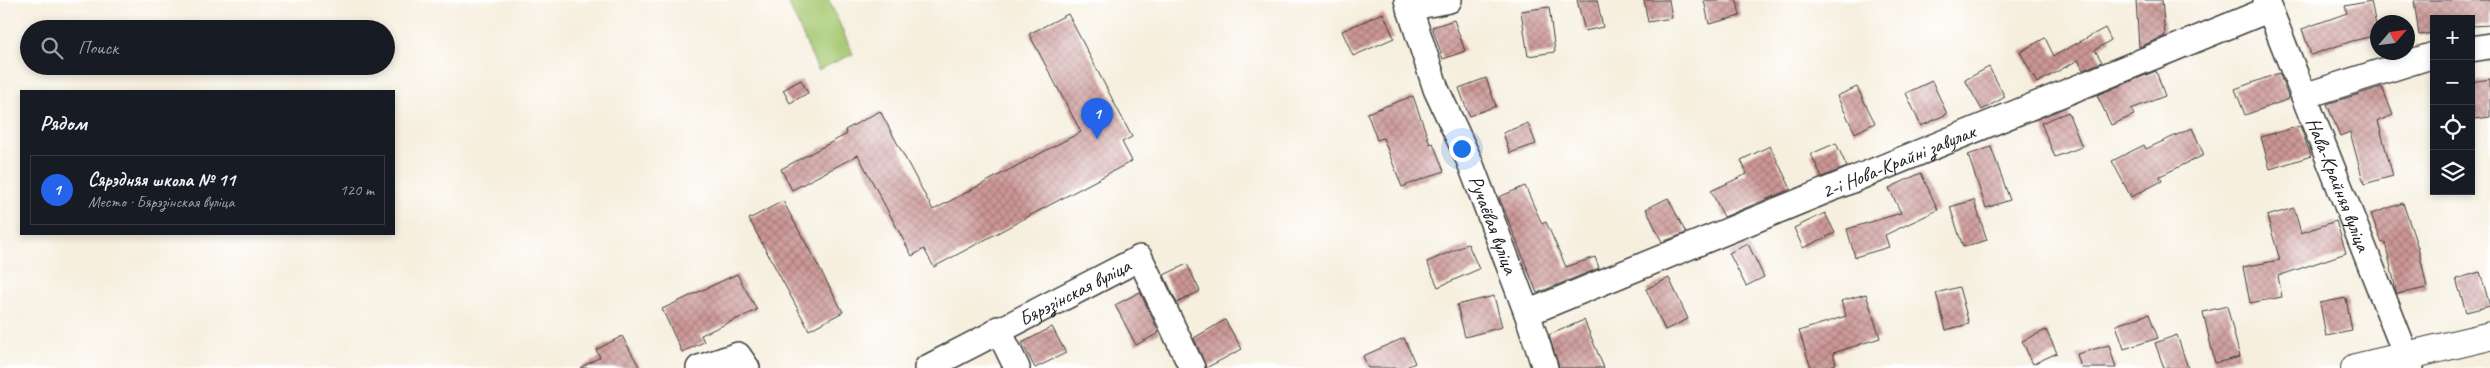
<!DOCTYPE html>
<html lang="ru">
<head>
<meta charset="utf-8">
<style>
  :root { --surface:#171b24; --page:#242831; --text:#f1f3f6; --muted:#9ea1a6; --line:#363941; --accent:#2563eb }
  body { margin:0; font-family:Caveat,sans-serif; background:var(--page); color:var(--text) }
  .controls { position:absolute; right:15px; top:15px; display:grid; overflow:hidden; border-radius:0px; box-shadow:0 2px 8px #0003 }
  .controls button { width:45px; height:45px; display:grid; place-items:center; padding:0; border:0; border-bottom:1px solid var(--line); background:var(--surface); color:var(--text); font:25px sans-serif }
  .compass { position:absolute; left:2370px; top:15px; width:45px; height:45px; border-radius:50%; background:var(--surface); box-shadow:0 2px 8px #0003; rotate:62deg }
  .you { position:absolute; left:1461px; top:148px; width:18px; height:18px; margin:-12px; border:4px solid #fff; border-radius:50%; background:#1a73e8; box-shadow:0 0 0 8px #1a73e833 }
  .badge { display:grid; place-items:center; width:32px; height:32px; border-radius:50%; background:var(--accent); color:#fff; font-size:16px; font-weight:700 }
  .pin { position:absolute; translate:-50% -41px; filter:drop-shadow(0 1px 2px #0008) }
  .pin::after { content:''; position:absolute; top:26px; width:18px; height:15px; background:inherit; clip-path:polygon(0 0,100% 0,50% 100%) }
  .list { margin:0; padding:0; list-style:none }
  h2 { display:flex; justify-content:space-between; align-items:center; height:65px; margin:0; padding:0 20px; font-size:21px }
  h2 small { font-size:16px; font-weight:400; color:var(--muted) }
  .list li { display:grid; grid-template-columns:32px 1fr auto; gap:15px; align-items:center; box-sizing:border-box; height:70px; margin:0 10px 10px; padding:0 10px; border:1px solid var(--line); border-radius:0px }
  .list b { display:block; font-size:19px; white-space:nowrap }
  .list p { margin:0; font-size:16px; white-space:nowrap; color:var(--muted) }
  .list em { font-size:16px; font-style:normal; color:var(--muted) }
  .icon { flex:none; width:28px; height:28px; fill:none; stroke:currentColor; stroke-width:2; stroke-linecap:round; stroke-linejoin:round }
  .map { position:relative; flex:none; width:2490px; height:368px; overflow:hidden }
  .search { position:absolute; background:var(--surface); box-shadow:0 2px 8px #0003; left:20px; top:20px; width:375px; height:55px; display:flex; align-items:center; gap:12px; box-sizing:border-box; padding:0 18px; border-radius:28px; color:var(--muted); font-size:19px }
  .panel { position:absolute; background:var(--surface); box-shadow:0 2px 8px #0003; left:20px; top:90px; width:375px; height:145px; border-radius:0px }
  .map>svg:first-child { display:block }
  .green { fill:#a6c871; stroke:#617246 }
  .building { fill:url(#building-cross-hatch) }
  .lines { fill:none; stroke-linecap:round; stroke-linejoin:round }
  .minor-casing { stroke:#3d3c39; stroke-width:28 }
  .major-casing { stroke:#3d3c39; stroke-width:30 }
  .minor { stroke:#fff; stroke-width:25 }
  .major { stroke:#fff; stroke-width:28 }
  .labels { text-anchor:middle; dominant-baseline:central; stroke-width:4; stroke-linejoin:round; paint-order:stroke }
  .street-label { font-size:20px; fill:#1c1c1c; stroke:#fff }
</style>
</head>
<body>
<div class="map">
<svg width="2490" height="368" viewBox="0 0 2490 368">
  <defs>
    <pattern id="building-cross-hatch" width="8" height="8" patternUnits="userSpaceOnUse" patternTransform="scale(1.25)"><rect width="8" height="8" fill="#cc9796"/><path d="M0 0l8 8M0 8l8-8" fill="none" stroke="#a57a7a"/></pattern>
  </defs>
  <rect width="100%" height="100%" fill="#fff"/>
  <filter id="ink" filterUnits="userSpaceOnUse"><feTurbulence type="fractalNoise" baseFrequency=".02" numOctaves="2"/><feDisplacementMap in="SourceGraphic" scale="10" xChannelSelector="R" yChannelSelector="G"/><feConvolveMatrix kernelMatrix="1 2 1 2 8 2 1 2 1" color-interpolation-filters="sRGB"/></filter>
  <filter id="wash" filterUnits="userSpaceOnUse"><feTurbulence type="fractalNoise" baseFrequency=".0096" numOctaves="4" result="noise"/><feDisplacementMap in="SourceGraphic" scale="20" xChannelSelector="R" yChannelSelector="G"/><feGaussianBlur stdDeviation="1.12" result="paint"/><feColorMatrix in="noise" values="0 0 0 0 0 0 0 0 0 0 0 0 0 0 0 0 0 1.4 0 .05"/><feComposite in="paint" operator="in"/></filter>
  <g filter="url(#wash)">
    <rect width="100%" height="100%" fill="#f6efde"/>
    <!-- green -->
    <path class="green" d="M 787,0 L 829,0 L 853,54 L 818,70 Z"/>
    <g id="blocks">
      <!-- building -->
      <path class="building" d="M 1577,0 L 1597,0 L 1603,27 L 1585,31 Z
        M 1644,0 L 1669,0 L 1672,18 L 1648,22 Z
        M 1704,0 L 1737,0 L 1740,16 L 1709,24 Z
        M 2136,0 L 2162,0 L 2165,36 L 2139,47 Z
        M 2414,0 L 2490,0 L 2490,25 L 2473,26 L 2472,19 L 2434,19 L 2434,33 L 2419,35 Z
        M 2371,1 L 2378,35 L 2352,41 L 2311,55 L 2302,29 L 2347,13 L 2345,6 Z
        M 1549,7 L 1555,52 L 1528,56 L 1521,11 Z
        M 1383,13 L 1394,38 L 1353,56 L 1342,31 Z
        M 1068,14 L 1132,137 L 1122,142 L 1132,161 L 934,267 L 924,249 L 912,256 L 858,155 L 792,190 L 781,169 L 847,134 L 845,130 L 880,111 L 933,210 L 1081,132 L 1029,34 Z
        M 1454,20 L 1465,51 L 1443,59 L 1432,27 Z
        M 2105,28 L 2111,40 L 2095,50 L 2102,62 L 2083,70 L 2078,60 L 2037,83 L 2020,52 L 2045,38 L 2054,56 Z
        M 1989,67 L 2005,97 L 1982,110 L 1965,80 Z
        M 2156,71 L 2165,96 L 2131,109 L 2134,115 L 2111,125 L 2097,95 Z
        M 2279,73 L 2289,99 L 2245,115 L 2235,89 Z
        M 1486,78 L 1496,106 L 1469,116 L 1459,88 Z
        M 2490,79 L 2490,117 L 2474,119 L 2471,82 Z
        M 801,80 L 808,93 L 790,103 L 783,90 Z
        M 1932,81 L 1947,114 L 1921,126 L 1906,93 Z
        M 1857,87 L 1875,123 L 1855,133 L 1837,96 Z
        M 2382,87 L 2393,115 L 2378,121 L 2393,176 L 2364,184 L 2350,132 L 2340,136 L 2327,104 Z
        M 1413,96 L 1430,144 L 1433,143 L 1444,171 L 1402,187 L 1383,138 L 1377,140 L 1367,113 Z
        M 2068,112 L 2082,147 L 2055,157 L 2041,123 Z
        M 1528,123 L 1536,144 L 1510,153 L 1503,133 Z
        M 2300,126 L 2311,156 L 2270,169 L 2261,137 Z
        M 2192,128 L 2204,155 L 2160,176 L 2162,181 L 2131,197 L 2112,161 L 2144,145 L 2146,149 Z
        M 1836,143 L 1847,167 L 1822,177 L 1811,154 Z
        M 1770,146 L 1791,189 L 1724,217 L 1711,191 L 1747,174 L 1741,160 Z
        M 1991,147 L 2010,200 L 1986,208 L 1968,155 Z
        M 1921,173 L 1938,210 L 1885,235 L 1889,247 L 1855,257 L 1847,229 L 1901,213 L 1889,188 Z
        M 1525,186 L 1542,224 L 1546,222 L 1566,267 L 1595,257 L 1599,268 L 1537,293 L 1499,197 Z
        M 1668,198 L 1686,233 L 1662,242 L 1646,209 Z
        M 1974,200 L 1987,240 L 1963,247 L 1950,207 Z
        M 783,201 L 843,312 L 809,330 L 749,219 Z
        M 2403,203 L 2419,251 L 2427,288 L 2397,294 L 2385,242 L 2382,243 L 2371,214 Z
        M 2294,208 L 2301,233 L 2336,221 L 2346,253 L 2278,276 L 2282,297 L 2250,303 L 2243,267 L 2280,260 L 2267,216 Z
        M 1825,213 L 1835,233 L 1803,248 L 1794,228 Z
        M 1468,244 L 1479,269 L 1438,287 L 1427,262 Z
        M 1748,244 L 1764,277 L 1746,286 L 1729,253 Z
        M 1187,264 L 1200,291 L 1177,303 L 1164,275 Z
        M 2480,272 L 2490,306 L 2466,312 L 2456,279 Z
        M 737,274 L 757,310 L 701,335 L 704,342 L 682,352 L 662,309 Z
        M 1669,278 L 1688,319 L 1665,330 L 1646,289 Z
        M 1959,287 L 1969,324 L 1946,330 L 1936,293 Z
        M 1140,292 L 1159,333 L 1136,345 L 1115,305 Z
        M 1866,294 L 1880,338 L 1833,353 L 1836,364 L 1823,368 L 1811,368 L 1799,331 L 1846,316 L 1841,301 Z
        M 1494,296 L 1502,327 L 1465,337 L 1457,305 Z
        M 2346,298 L 2352,331 L 2326,336 L 2320,303 Z
        M 2227,306 L 2240,357 L 2215,363 L 2203,312 Z
        M 2149,314 L 2158,338 L 2124,349 L 2116,325 Z
        M 1225,320 L 1242,349 L 1206,368 L 1194,338 Z
        M 1584,320 L 1604,368 L 1559,368 L 1549,335 Z
        M 1052,327 L 1066,353 L 1035,368 L 1022,343 Z
        M 2046,330 L 2057,353 L 2033,364 L 2022,341 Z
        M 2177,335 L 2188,368 L 2164,368 L 2155,343 Z
        M 622,336 L 640,368 L 580,368 L 600,357 L 596,350 Z
        M 1404,338 L 1415,363 L 1404,368 L 1368,368 L 1363,356 Z
        M 2109,345 L 2116,368 L 2081,368 L 2077,354 Z"/>
    </g>
  </g>
  <g filter="url(#ink)">
    <use href="#blocks" fill-opacity="0" stroke="#3d3c39" stroke-width="1"/>
    <g class="lines">
      <!-- minor casing -->
      <g class="minor-casing">
        <g id="minor">
          <path id="s1" d="M 1407,0 L 1436,89 L 1469,160 L 1527,313 L 1545,368"/>
          <path id="s2" d="M 2266,0 L 2411,368"/>
          <path d="M 1409,8 L 1449,0"/>
          <path d="M 2471,49 L 2490,46"/>
          <path d="M 2304,96 L 2434,55"/>
          <path id="s3" d="M 1527,313 L 2270,9"/>
          <path d="M 998,329 L 1017,368"/>
          <path d="M 699,368 L 738,355 L 747,368"/>
          <path id="s4" d="M 927,368 L 1140,258 L 1192,368"/>
        </g>
      </g>
      <!-- major casing -->
      <g class="major-casing">
        <path id="major" d="M 2355,368 L 2490,336"/>
      </g>
      <!-- minor -->
      <use href="#minor" class="minor"/>
      <!-- major -->
      <use href="#major" class="major"/>
    </g>
  </g>
  <g class="labels">
    <!-- street labels -->
    <g class="street-label">
      <text stroke="none"><textPath href="#s3" startOffset="401">2-і Нова-Крайні завулак</textPath></text>
      <text stroke="none"><textPath href="#s2" startOffset="198">Нава-Крайняя вуліца</textPath></text>
      <text stroke="none"><textPath href="#s1" startOffset="241">Ручаёвая вуліца</textPath></text>
      <text stroke="none"><textPath href="#s4" startOffset="166">Бярэзінская вуліца</textPath></text>
    </g>
  </g>
</svg>
<div class="controls">
<button>+</button>
<button>−</button>
<button><svg class="icon" aria-label="locate" viewBox="0 0 24 24"><circle cx="12" cy="12" r="6"/><path d="M12 2v4M12 18v4M2 12h4M18 12h4"/></svg></button>
<button><svg class="icon" aria-label="layers" viewBox="0 0 24 24"><path d="M12 4l9 5-9 5-9-5zM3 14l9 5 9-5"/></svg></button>
</div>
<svg class="compass" viewBox="-18 -18 36 36"><path d="M0-13l5 13h-10z" fill="#e53935"/><path d="M0 13l5-13h-10z" fill="#9ea1a6"/></svg>
<div class="you"></div>
<div class="pin badge" style="left:1097px;top:139px">1</div>
<div class="search"><svg class="icon" aria-label="search" viewBox="0 0 24 24"><circle cx="10" cy="10" r="6"/><path d="M15 15l6 6"/></svg>Поиск</div>
<section class="panel">
<h2>Рядом<small></small></h2>
<ul class="list">
<li><span class="badge">1</span><div><b>Сярэдняя школа № 11</b><p>Место · Бярэзінская вуліца</p></div><em>120 m</em></li>
</ul>
</section>
</div>
</body>
</html>
